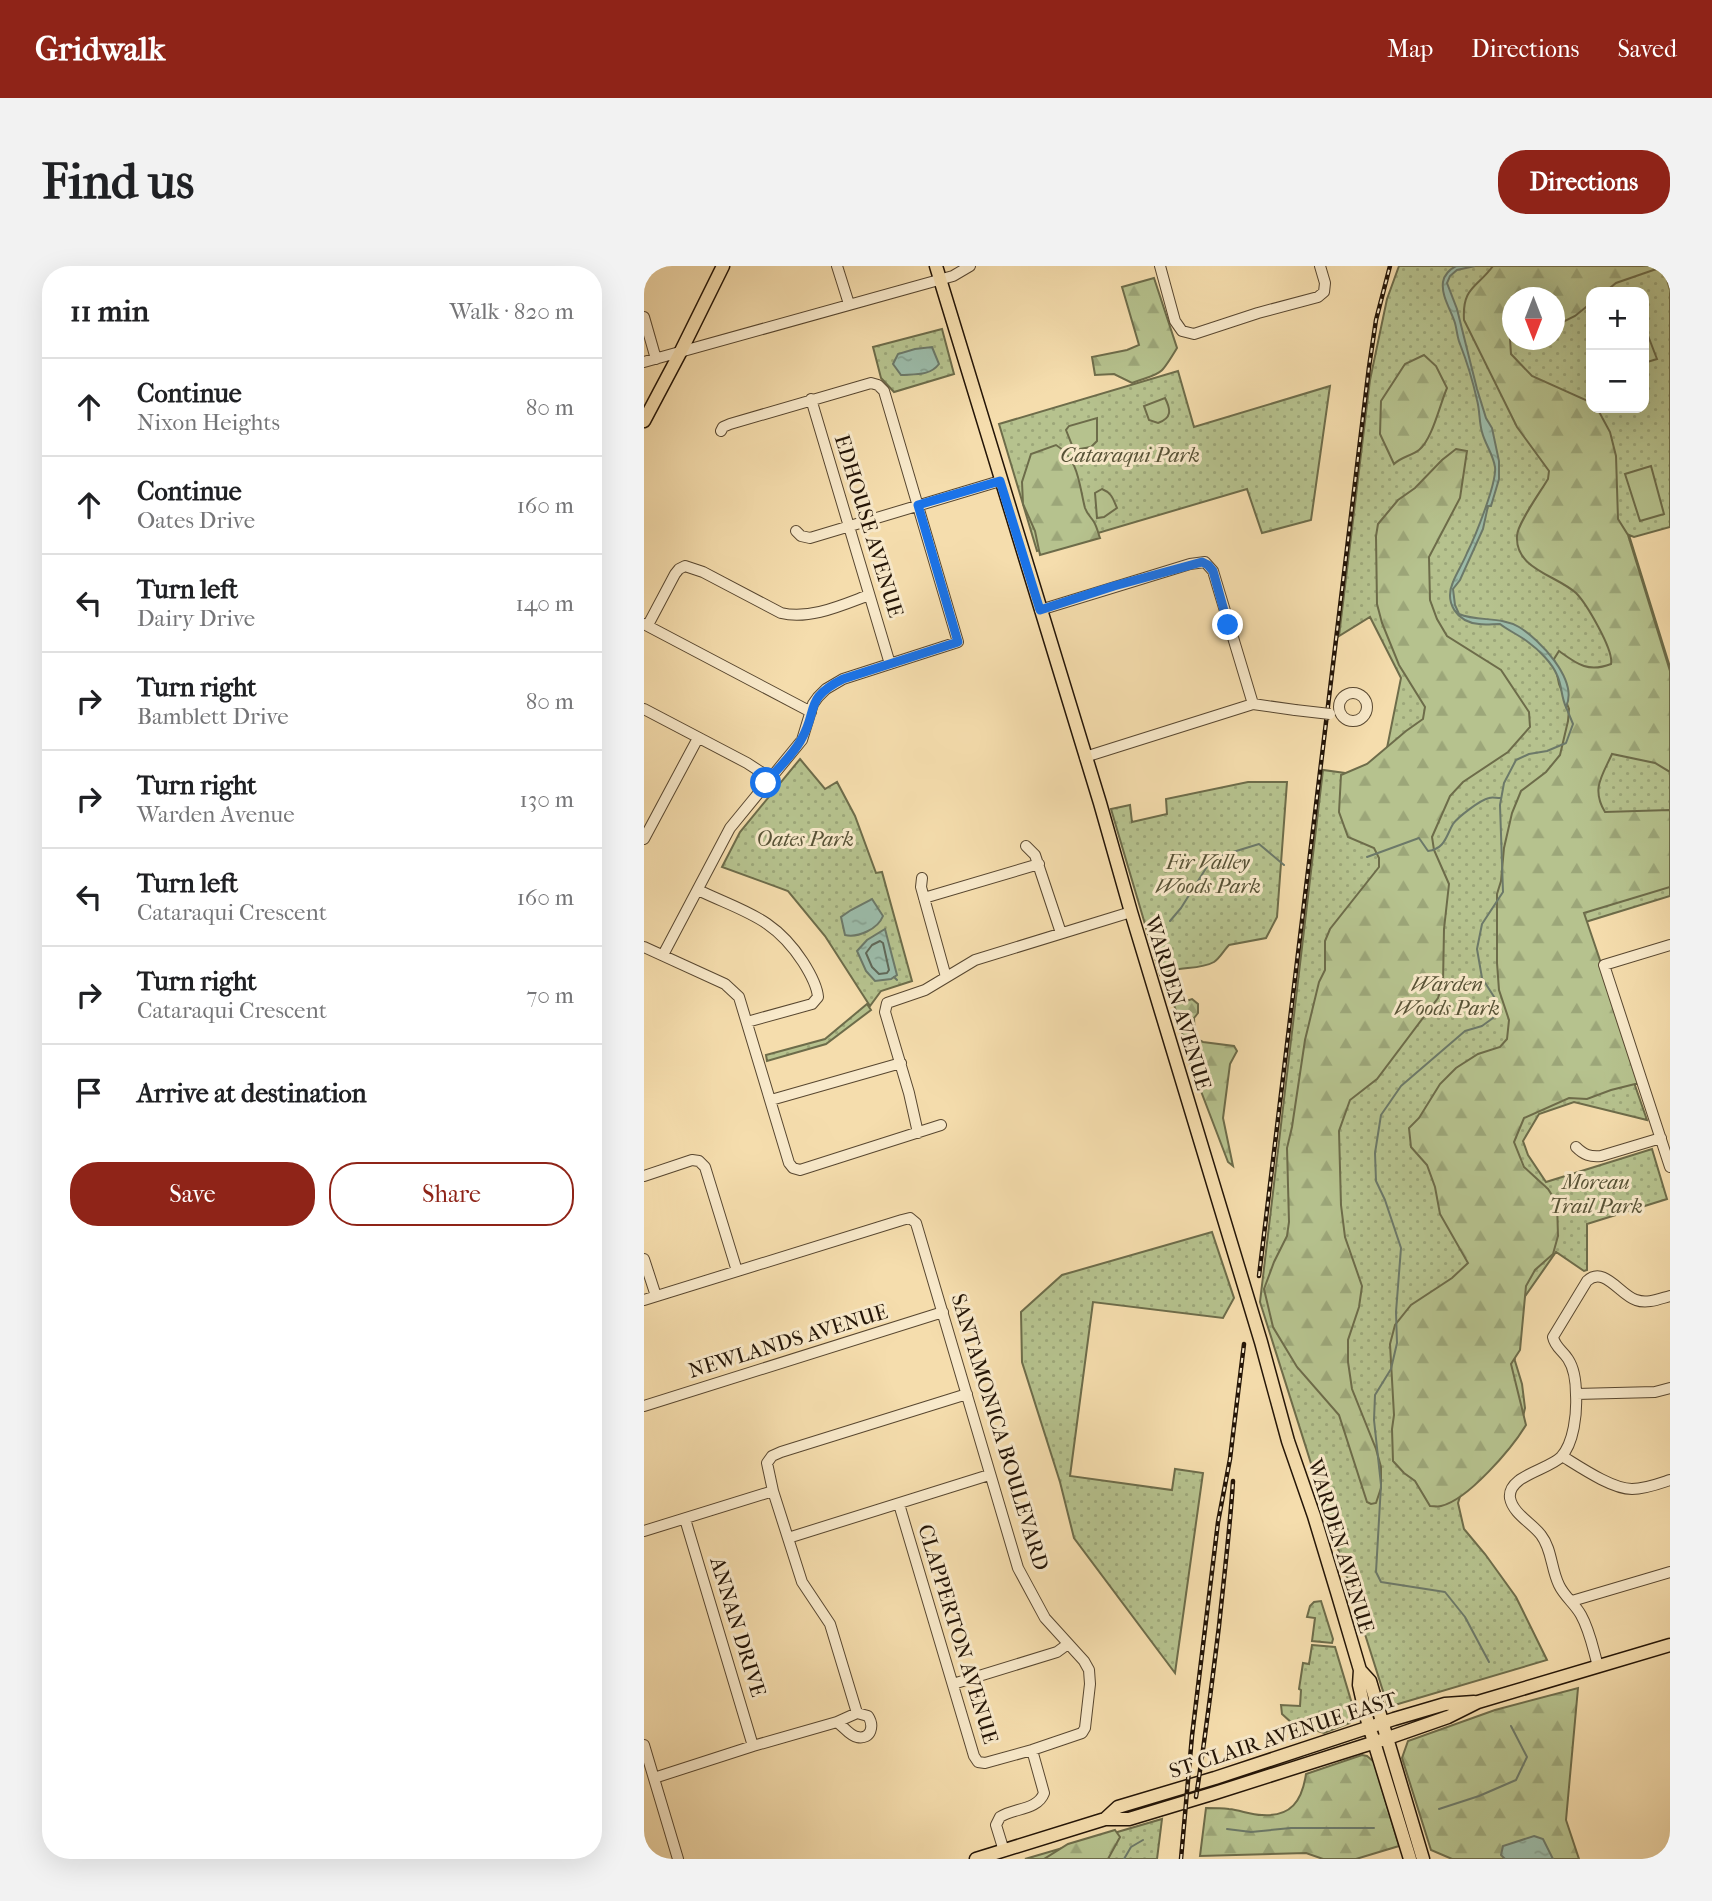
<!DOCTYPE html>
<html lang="en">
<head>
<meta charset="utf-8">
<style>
  :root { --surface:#fff; --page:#f2f2f2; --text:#202124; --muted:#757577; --line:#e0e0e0; --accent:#8f2418 }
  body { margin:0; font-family:"IM FELL French Canon",serif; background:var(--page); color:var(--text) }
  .controls { position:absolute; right:21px; top:21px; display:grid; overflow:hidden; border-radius:14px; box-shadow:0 7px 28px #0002 }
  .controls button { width:63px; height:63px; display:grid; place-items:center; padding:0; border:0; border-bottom:2px solid var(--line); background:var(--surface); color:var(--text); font:35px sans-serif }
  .compass { position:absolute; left:858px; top:21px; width:63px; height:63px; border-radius:50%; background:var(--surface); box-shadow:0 7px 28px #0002; rotate:180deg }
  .stop { position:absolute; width:21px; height:21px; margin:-16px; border:5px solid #1a73e8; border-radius:50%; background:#fff }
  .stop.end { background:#1a73e8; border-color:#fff; box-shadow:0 2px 7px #0008 }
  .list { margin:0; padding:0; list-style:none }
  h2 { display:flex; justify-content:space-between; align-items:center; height:91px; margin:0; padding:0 28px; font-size:30px }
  h2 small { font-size:23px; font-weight:400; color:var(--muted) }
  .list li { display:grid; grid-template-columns:46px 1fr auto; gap:21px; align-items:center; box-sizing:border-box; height:98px; padding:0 28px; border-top:2px solid var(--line) }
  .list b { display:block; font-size:26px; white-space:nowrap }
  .list p { margin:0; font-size:23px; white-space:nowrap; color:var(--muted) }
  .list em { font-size:23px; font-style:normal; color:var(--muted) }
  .actions { display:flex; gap:14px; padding:21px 28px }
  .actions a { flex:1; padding:16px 0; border:2px solid var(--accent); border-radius:28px; text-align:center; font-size:24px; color:var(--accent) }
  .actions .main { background:var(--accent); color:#fff }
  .icon { flex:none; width:38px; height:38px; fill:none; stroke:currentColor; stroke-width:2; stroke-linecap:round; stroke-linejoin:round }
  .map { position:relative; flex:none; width:1026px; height:1593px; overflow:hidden; border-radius:28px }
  header { display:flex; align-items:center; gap:42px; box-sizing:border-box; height:98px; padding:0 35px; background:var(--accent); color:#fff }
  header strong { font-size:33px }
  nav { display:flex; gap:38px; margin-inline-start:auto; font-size:24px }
  .intro { display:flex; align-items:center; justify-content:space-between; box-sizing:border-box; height:168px; padding:0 42px }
  h1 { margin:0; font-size:49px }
  .button { padding:18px 32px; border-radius:28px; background:var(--accent); color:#fff; font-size:24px; font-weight:700 }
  main { display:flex; gap:42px; padding:0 42px }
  aside { flex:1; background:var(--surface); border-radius:28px; box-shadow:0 7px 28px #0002 }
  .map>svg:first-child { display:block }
  .green { fill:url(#green-dots); stroke:#6d6c4a; stroke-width:2; fill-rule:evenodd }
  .forest { fill:url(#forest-firs); stroke:#6d6c4a; stroke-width:2 }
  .pitch { fill:#b6c28e; stroke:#6d6c4a; stroke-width:2 }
  .water { fill:url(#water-ripples); stroke:#6c7969; stroke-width:2 }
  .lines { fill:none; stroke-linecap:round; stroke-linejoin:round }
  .shore { stroke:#606858; stroke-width:2 }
  .stream { stroke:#6c7969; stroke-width:2 }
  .minor-casing { stroke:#584730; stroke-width:12 }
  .major-casing { stroke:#241507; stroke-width:15 }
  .minor { stroke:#f8e9ca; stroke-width:10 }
  .major { stroke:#f5ddad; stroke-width:12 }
  .rail-casing { stroke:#241507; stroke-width:4.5 }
  .rail { stroke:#f8e9ca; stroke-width:2; stroke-dasharray:5; stroke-linecap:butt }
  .minor-bridge-casing { stroke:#584730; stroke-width:12; stroke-linecap:butt }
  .minor-bridge { stroke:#f8e9ca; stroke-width:10 }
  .route { stroke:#1a73e8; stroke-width:9 }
  .labels { text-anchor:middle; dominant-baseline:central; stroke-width:6; stroke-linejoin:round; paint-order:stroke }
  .park-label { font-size:21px; font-style:italic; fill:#575236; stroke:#f8e9ca }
  .street-label { font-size:21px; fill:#241507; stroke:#f8e9ca }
</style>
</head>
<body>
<header>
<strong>Gridwalk</strong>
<nav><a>Map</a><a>Directions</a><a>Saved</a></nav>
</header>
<div class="intro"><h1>Find us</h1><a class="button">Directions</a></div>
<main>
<aside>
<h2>11 min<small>Walk · 820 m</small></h2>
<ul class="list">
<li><svg class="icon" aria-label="ahead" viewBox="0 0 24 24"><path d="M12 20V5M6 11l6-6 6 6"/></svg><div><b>Continue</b><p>Nixon Heights</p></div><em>80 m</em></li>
<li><svg class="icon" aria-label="ahead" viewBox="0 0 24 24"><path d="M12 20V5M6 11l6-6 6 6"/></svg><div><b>Continue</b><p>Oates Drive</p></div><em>160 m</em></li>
<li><svg class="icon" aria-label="left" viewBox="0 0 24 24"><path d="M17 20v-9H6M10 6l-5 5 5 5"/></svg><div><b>Turn left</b><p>Dairy Drive</p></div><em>140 m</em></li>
<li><svg class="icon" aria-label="right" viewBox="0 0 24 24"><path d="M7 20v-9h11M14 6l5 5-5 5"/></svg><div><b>Turn right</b><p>Bamblett Drive</p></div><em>80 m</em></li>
<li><svg class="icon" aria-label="right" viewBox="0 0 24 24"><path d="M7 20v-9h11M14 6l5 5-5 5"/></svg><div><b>Turn right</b><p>Warden Avenue</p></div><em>130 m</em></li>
<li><svg class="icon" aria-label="left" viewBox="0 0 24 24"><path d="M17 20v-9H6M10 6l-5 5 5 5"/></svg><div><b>Turn left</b><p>Cataraqui Crescent</p></div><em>160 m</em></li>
<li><svg class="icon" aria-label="right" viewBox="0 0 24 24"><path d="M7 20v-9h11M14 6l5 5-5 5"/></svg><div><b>Turn right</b><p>Cataraqui Crescent</p></div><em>70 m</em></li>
<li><svg class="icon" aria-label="arrive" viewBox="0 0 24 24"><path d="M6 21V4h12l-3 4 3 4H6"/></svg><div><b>Arrive at destination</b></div></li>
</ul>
<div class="actions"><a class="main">Save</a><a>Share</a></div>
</aside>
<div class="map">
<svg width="1026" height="1593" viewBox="0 0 1026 1593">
  <defs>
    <pattern id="green-dots" width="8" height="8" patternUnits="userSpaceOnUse" patternTransform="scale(1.75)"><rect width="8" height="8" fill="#b6c28e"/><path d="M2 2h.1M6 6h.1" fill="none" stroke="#9ca679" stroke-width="1.8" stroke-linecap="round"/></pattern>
    <pattern id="forest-firs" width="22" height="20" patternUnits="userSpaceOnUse" patternTransform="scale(1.75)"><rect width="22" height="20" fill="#b6c28e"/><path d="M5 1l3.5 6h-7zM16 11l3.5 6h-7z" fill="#9ca679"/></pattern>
    <pattern id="water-ripples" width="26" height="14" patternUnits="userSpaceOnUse" patternTransform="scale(1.75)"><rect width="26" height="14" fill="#9cbcaa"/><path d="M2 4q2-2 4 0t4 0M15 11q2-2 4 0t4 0" fill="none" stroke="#86a191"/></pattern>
  </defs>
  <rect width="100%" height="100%" fill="#f5ddad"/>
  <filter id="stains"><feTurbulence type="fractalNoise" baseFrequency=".00286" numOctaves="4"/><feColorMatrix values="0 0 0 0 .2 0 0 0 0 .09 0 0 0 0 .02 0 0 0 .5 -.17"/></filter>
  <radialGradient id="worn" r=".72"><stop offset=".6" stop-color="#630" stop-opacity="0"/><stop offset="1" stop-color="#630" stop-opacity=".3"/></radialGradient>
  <!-- green -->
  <path class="green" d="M 755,0 L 1019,0 L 1026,24 L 1026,261 L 990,271 L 985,269 L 1026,401 L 1026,630 L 935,658 L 1003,854 L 930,836 L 895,848 L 879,875 L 884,889 L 902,916 L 1008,883 L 1023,933 L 943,958 L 943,1004 L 940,1005 L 912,986 L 875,1039 L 867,1065 L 871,1095 L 878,1118 L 881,1142 L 878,1155 L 826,1198 L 814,1237 L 820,1263 L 841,1288 L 872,1331 L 903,1394 L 744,1441 L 616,1036 L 679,504 L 737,512 L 757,412 L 726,351 L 695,370 L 726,114 L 743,33 ZM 947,26 L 1000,26 L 1000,142 L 947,142 ZM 869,32 L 911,32 L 911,74 L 869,74 Z
    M 298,63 L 310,108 L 250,126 L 237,112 L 229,81 Z
    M 534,105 L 550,161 L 686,120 L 667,254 L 618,267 L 603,223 L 393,285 L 355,158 Z
    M 156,493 L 181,523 L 193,516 L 211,550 L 232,607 L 238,606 L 268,715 L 237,725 L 226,740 L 181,670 L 144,625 L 78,601 L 96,566 Z
    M 604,516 L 643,516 L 633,651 L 622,672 L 585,679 C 580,684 576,692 570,696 C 554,705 532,699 516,709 L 467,543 L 486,539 L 488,556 L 523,548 L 522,533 Z
    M 223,738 L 227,744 L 182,778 L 123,795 L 122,789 L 181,773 Z
    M 568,966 L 590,1032 L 579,1052 L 449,1036 L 426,1210 L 528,1224 L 531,1203 L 559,1207 L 531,1407 L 430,1272 L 416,1216 L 378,1096 L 377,1046 L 418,1009 Z
    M 677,1335 L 689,1373 L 688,1377 L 668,1375 L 671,1352 L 663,1351 L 666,1340 L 670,1336 Z
    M 668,1379 L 691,1381 L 711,1448 L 706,1457 L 680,1467 L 648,1457 L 638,1448 L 637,1439 L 656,1440 L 657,1424 L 655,1423 L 659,1397 L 665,1398 Z
    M 518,1553 L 513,1593 L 381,1593 Z"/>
  <!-- forest -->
  <path class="forest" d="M 849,0 L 1021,0 L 972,17 L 961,26 L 947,26 L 947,37 L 931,50 L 911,60 L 911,32 L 869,32 L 868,72 L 866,73 L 867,88 L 888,110 L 944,135 L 947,138 L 947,142 L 953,142 L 966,166 L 972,190 L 974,253 L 984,269 L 1026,405 L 1026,506 L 1011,497 L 968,488 C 958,510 947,523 961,546 L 1026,544 L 1026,621 L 940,647 L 998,818 L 991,818 L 967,824 L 943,833 L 925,832 L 880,852 L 870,876 L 880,901 L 904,923 L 913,937 L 914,970 L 909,988 L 891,1004 L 882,1020 L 876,1084 L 867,1098 L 882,1159 C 868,1182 824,1234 797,1240 C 794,1241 790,1240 786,1240 L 771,1215 L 760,1207 L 749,1195 L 748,1163 L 750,1149 L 746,1078 L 751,1059 L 767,1039 L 808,1012 L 824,997 L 796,948 L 791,921 L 783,899 L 767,881 L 765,862 L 775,852 L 796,818 L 812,802 L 834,788 L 856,781 L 863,773 L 865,754 L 855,724 L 853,697 L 853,628 L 857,615 L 860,582 L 868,547 L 877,525 L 902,506 L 916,489 L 924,455 L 925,443 L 915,418 L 910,393 L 915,385 C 933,398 944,407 967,398 C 970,384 942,337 932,327 C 912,309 871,303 873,270 C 873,258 897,225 904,213 L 905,205 L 873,161 L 820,54 C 818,21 833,22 849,0 Z
    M 510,12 L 533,82 C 515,112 518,106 488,117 L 470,108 L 451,109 L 448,91 L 483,84 L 495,79 L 478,21 Z
    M 780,89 L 792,100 L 803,122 C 796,138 788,174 775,184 C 767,190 757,191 750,198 L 736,168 L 737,135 L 761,98 Z
    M 412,179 C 435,193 435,219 441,242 C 443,248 447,251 450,256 C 453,261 454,267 456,272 L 396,289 L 391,265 L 379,238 L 378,216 L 387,188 Z
    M 812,183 L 823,185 L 816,232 L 785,291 L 786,334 L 793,353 L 803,370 L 857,404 L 885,446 L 886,461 L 864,486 L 819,516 L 806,530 L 788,571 L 790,584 L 805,618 L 800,663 L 799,717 L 794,732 L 733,813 L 706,834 L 695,865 L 697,939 L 701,971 L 718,1020 L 715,1041 L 704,1074 L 704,1096 L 708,1123 L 732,1183 L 737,1201 L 737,1222 L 732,1237 L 727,1238 L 723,1236 L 695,1149 L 653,1101 L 629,1061 L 620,1023 L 630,996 L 643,970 L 645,956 L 643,882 L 648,861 L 661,774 L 675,716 L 681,704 L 681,675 L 686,663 L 735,601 L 735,592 L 730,582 L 704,571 L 695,546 L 697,509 L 723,498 L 762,465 L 779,453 L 781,441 L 755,399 L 738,357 L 733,338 L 732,270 L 734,258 L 754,234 L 771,222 L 798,194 Z
    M 548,733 L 554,738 L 554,747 L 550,752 L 551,772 L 559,776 L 590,780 L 593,785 L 586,798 L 579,852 L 589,900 L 584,896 L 547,799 L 532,745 L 530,739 Z
    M 934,1422 L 922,1554 L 935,1593 L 808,1593 L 787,1584 L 758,1492 L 764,1475 L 851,1444 Z
    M 718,1489 L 723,1490 L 730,1496 L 755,1580 L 712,1593 L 679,1593 L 662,1587 L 556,1590 L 562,1542 C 569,1542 577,1542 585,1543 C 596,1544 607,1549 618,1549 C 647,1551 658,1535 662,1508 Z
    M 471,1564 L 476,1571 L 464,1593 L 400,1593 L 424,1578 Z"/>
  <!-- pitch -->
  <path class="pitch" d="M 1003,67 L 1013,93 L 1000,97 L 1000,68 Z
    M 521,132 C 527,144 528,152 514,157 L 505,154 L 500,140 Z
    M 453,152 L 453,175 L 447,181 L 430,184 L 422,164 L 425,160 Z
    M 1007,200 L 1020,248 L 996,255 L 981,208 Z
    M 458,223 C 468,227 469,233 473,242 L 460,251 L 453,252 L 451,227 Z"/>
  <!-- water -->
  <path class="water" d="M 812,0 L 831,0 L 813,4 L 806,10 L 803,17 L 813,43 L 833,123 L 842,152 L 848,162 L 855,195 L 855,213 L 847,240 L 844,240 L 839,263 L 816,314 L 809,323 L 811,339 L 815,348 C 834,356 857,350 875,361 C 895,373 935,414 922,441 C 917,431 918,419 913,409 C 908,397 895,384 884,376 C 875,369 865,365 856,358 C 849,358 841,359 835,358 C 813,356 800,337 809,316 C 813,306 819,297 823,287 C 831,271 853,217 851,201 C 849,188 841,178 838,166 C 835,156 836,145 833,134 C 829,116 823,96 816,78 C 813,71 813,64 811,57 C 807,44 797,30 799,16 C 800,9 806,3 812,0 Z
    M 288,81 L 295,98 C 286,110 271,108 257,109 L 249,98 L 254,88 L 271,83 Z
    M 228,633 L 239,650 C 234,663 214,672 201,669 L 197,651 L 207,644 Z
    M 241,663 L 253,709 L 247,713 L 231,715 L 222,705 L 213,685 L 223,674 Z
    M 890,1570 L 899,1573 L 909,1593 L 861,1593 L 857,1589 L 859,1580 Z"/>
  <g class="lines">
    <!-- shore -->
    <path class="shore" d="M 236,675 L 239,677 L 245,704 L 243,707 L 235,708 L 228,701 L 222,687 L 228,679 Z"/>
    <!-- stream -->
    <path class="stream" d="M 723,591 L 775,572 L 784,585 C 801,583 802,570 809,558 C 814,551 836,534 845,532 C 848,531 852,532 856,532
      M 526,655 L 537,642 L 564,599 L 576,590 L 615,578 L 640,599
      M 250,711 L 253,714
      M 845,1396 L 821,1351 L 801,1326 L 737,1316 L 732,1306 L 737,1219 L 730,1154 L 731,1129 L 747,1103 L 753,1077 L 752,1046 L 757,982 L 741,934 L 732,915 L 731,887 L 737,849 L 757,820 L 821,765 L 838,760 L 849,752 L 854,737 L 838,712 L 833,683 L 838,658 L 859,626 L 856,539 L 860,517 L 872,494 L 885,488 L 903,485 L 922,477 L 929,458 L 922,441
      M 795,1543 L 835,1530 L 872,1514 L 883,1491 L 867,1460
      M 583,1563 L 607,1566 L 647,1562 L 730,1562
      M 480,1593 L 487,1581 L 499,1574"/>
    <!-- minor casing -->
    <g class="minor-casing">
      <path id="minor" d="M 193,0 L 205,38
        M 516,0 L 531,55 L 538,65 L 550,68 L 614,47 L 674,31 L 680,26 L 681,17 L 676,0
        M 0,51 L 12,93
        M 0,96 L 309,10 L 326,0
        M 167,133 L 246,398
        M 152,265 L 157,270 L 166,272 L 356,215
        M 396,344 L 546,298 L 561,296 L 569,305 L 609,438
        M 0,358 L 167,446
        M 4,359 L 31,308 L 35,303 L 41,300 L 59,306 L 137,347 C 166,354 198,339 225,329
        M695 441a14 14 0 1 1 28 0a14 14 0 1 1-28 0Z
        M 0,443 L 103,497 L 126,512
        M 441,491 L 609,438 L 651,444
        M 0,573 L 54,472
        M 382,580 L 391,589 L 417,667
        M 278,612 L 277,621 L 302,711
        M 54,624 C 100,646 130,651 159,696 C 166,707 173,719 174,731 L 168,738 L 103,756
        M 280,632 L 395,598
        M 1026,679 L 960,699 L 1026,901
        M 0,681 L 81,718 L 95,731 L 145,897 L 149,902 L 156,904 L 297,859
        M 19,689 L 86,562 L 158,474 L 169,438 L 174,431 L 182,423 L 199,413 L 314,376 L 240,125 L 234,119 L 227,117 L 86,158 L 79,161 L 77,165
        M 127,834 L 257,797
        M 274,867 L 265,827 L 241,746 L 243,737 L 281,724 L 331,694 L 487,646
        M 932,881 C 940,889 946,891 957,890 L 1017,872
        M 0,910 L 48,894 L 55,895 L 61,901 L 93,1005
        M 0,993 L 12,1030
        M 0,1034 L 258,954 L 266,952 L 272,957 L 374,1302 L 401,1352 L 440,1395 L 445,1404 L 446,1418 L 441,1462 L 438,1467 L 388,1484 L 341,1497 L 334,1496 L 330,1490 L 255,1238
        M 932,1128 L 1011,1126 L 1026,1122
        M 0,1140 L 299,1046
        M 918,1190 C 936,1201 968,1223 988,1223 C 1001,1223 1014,1218 1026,1214
        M 41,1253 L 109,1480
        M 0,1265 L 129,1225
        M 144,1272 L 345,1209
        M 928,1335 L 1026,1306
        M 954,1400 C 949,1383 946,1365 937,1349 C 931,1338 920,1330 915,1319 C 907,1303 908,1283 897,1269 C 888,1257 869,1248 866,1232 C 863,1210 904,1204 917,1191 C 930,1177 933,1147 932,1129 C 932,1118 930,1102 924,1093 C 918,1084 911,1081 909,1071 L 943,1015 C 960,999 976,1029 992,1034 C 1003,1038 1015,1033 1026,1030
        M 309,1418 L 413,1386 L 424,1378
        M 193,1456 C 199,1460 206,1470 213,1471 C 228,1474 230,1459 224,1450 L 213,1447
        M 0,1479 L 34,1593
        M 10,1512 L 109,1480 L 193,1456 L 213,1447 L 186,1358 L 158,1316 L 129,1225 L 123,1197 L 128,1190 L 137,1186 L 323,1128
        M 360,1585 L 352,1559 L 356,1551 C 370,1542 394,1544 400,1527 L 388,1484"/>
    </g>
    <!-- major casing -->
    <g class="major-casing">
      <path id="major" d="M 292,0 L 456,537 L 487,646 L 617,1076 L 644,1175 L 670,1250 L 693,1326 L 716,1404 L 715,1419 L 722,1450 L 766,1593
        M 0,155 L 36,87 L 79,0
        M 716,1404 L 726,1415 L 779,1593
        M 461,1553 L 474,1541 L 571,1512 L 750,1453 L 801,1438 L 830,1436
        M 332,1593 L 461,1553 L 485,1553 L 571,1527 L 744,1472 L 804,1451 L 834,1436 L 1026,1379"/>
    </g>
    <!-- minor -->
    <use href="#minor" class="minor"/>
    <!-- major -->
    <use href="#major" class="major"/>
    <!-- rail casing -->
    <g class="rail-casing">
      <path id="rail" d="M 615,1010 L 725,101 L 732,54 L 746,0
        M 552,1531 C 561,1474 568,1417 575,1360 C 580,1311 586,1263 589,1215
        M 537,1593 L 548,1470 L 574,1256 L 586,1193 L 600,1078"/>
    </g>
    <!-- rail -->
    <use href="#rail" class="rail"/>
    <!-- minor-bridge casing -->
    <g class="minor-bridge-casing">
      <path id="minor-bridge" d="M 651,444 L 686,448"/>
    </g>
    <!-- minor-bridge -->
    <use href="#minor-bridge" class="minor-bridge"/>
  </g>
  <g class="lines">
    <!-- route -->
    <path class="route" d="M 122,517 C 133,503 148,490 157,474 C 175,444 159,433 199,413 L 314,376 L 274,239 L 356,215 L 396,344 L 470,320 L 558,296 L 564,299 L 569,305 L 584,359"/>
  </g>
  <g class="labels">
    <!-- park labels -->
    <g class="park-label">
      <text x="486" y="189">Cataraqui Park</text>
      <text x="161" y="573">Oates Park</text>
      <text x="564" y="596">Fir Valley<tspan x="564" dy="24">Woods Park</tspan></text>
      <text x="803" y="718">Warden<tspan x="803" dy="24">Woods Park</tspan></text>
      <text x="952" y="916">Moreau<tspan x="952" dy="24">Trail Park</tspan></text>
    </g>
    <!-- street labels -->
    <g class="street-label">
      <text transform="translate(225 260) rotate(73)">EDHOUSE AVENUE</text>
      <text transform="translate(534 737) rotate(73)">WARDEN AVENUE</text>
      <text transform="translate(144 1075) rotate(-17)">NEWLANDS AVENUE</text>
      <text transform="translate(356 1166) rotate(73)">SANTAMONICA BOULEVARD</text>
      <text transform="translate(697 1280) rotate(73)">WARDEN AVENUE</text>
      <text transform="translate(94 1361) rotate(73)">ANNAN DRIVE</text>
      <text transform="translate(314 1368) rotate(73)">CLAPPERTON AVENUE</text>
      <text transform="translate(639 1469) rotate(-18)">ST CLAIR AVENUE EAST</text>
    </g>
  </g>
  <rect width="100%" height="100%" filter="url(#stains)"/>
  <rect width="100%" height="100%" fill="url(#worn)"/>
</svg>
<div class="controls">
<button>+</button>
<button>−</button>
</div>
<svg class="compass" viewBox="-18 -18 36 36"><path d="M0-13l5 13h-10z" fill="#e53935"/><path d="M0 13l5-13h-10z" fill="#757577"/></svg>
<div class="stop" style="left:122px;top:517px"></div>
<div class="stop end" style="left:584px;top:359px"></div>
</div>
</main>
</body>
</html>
